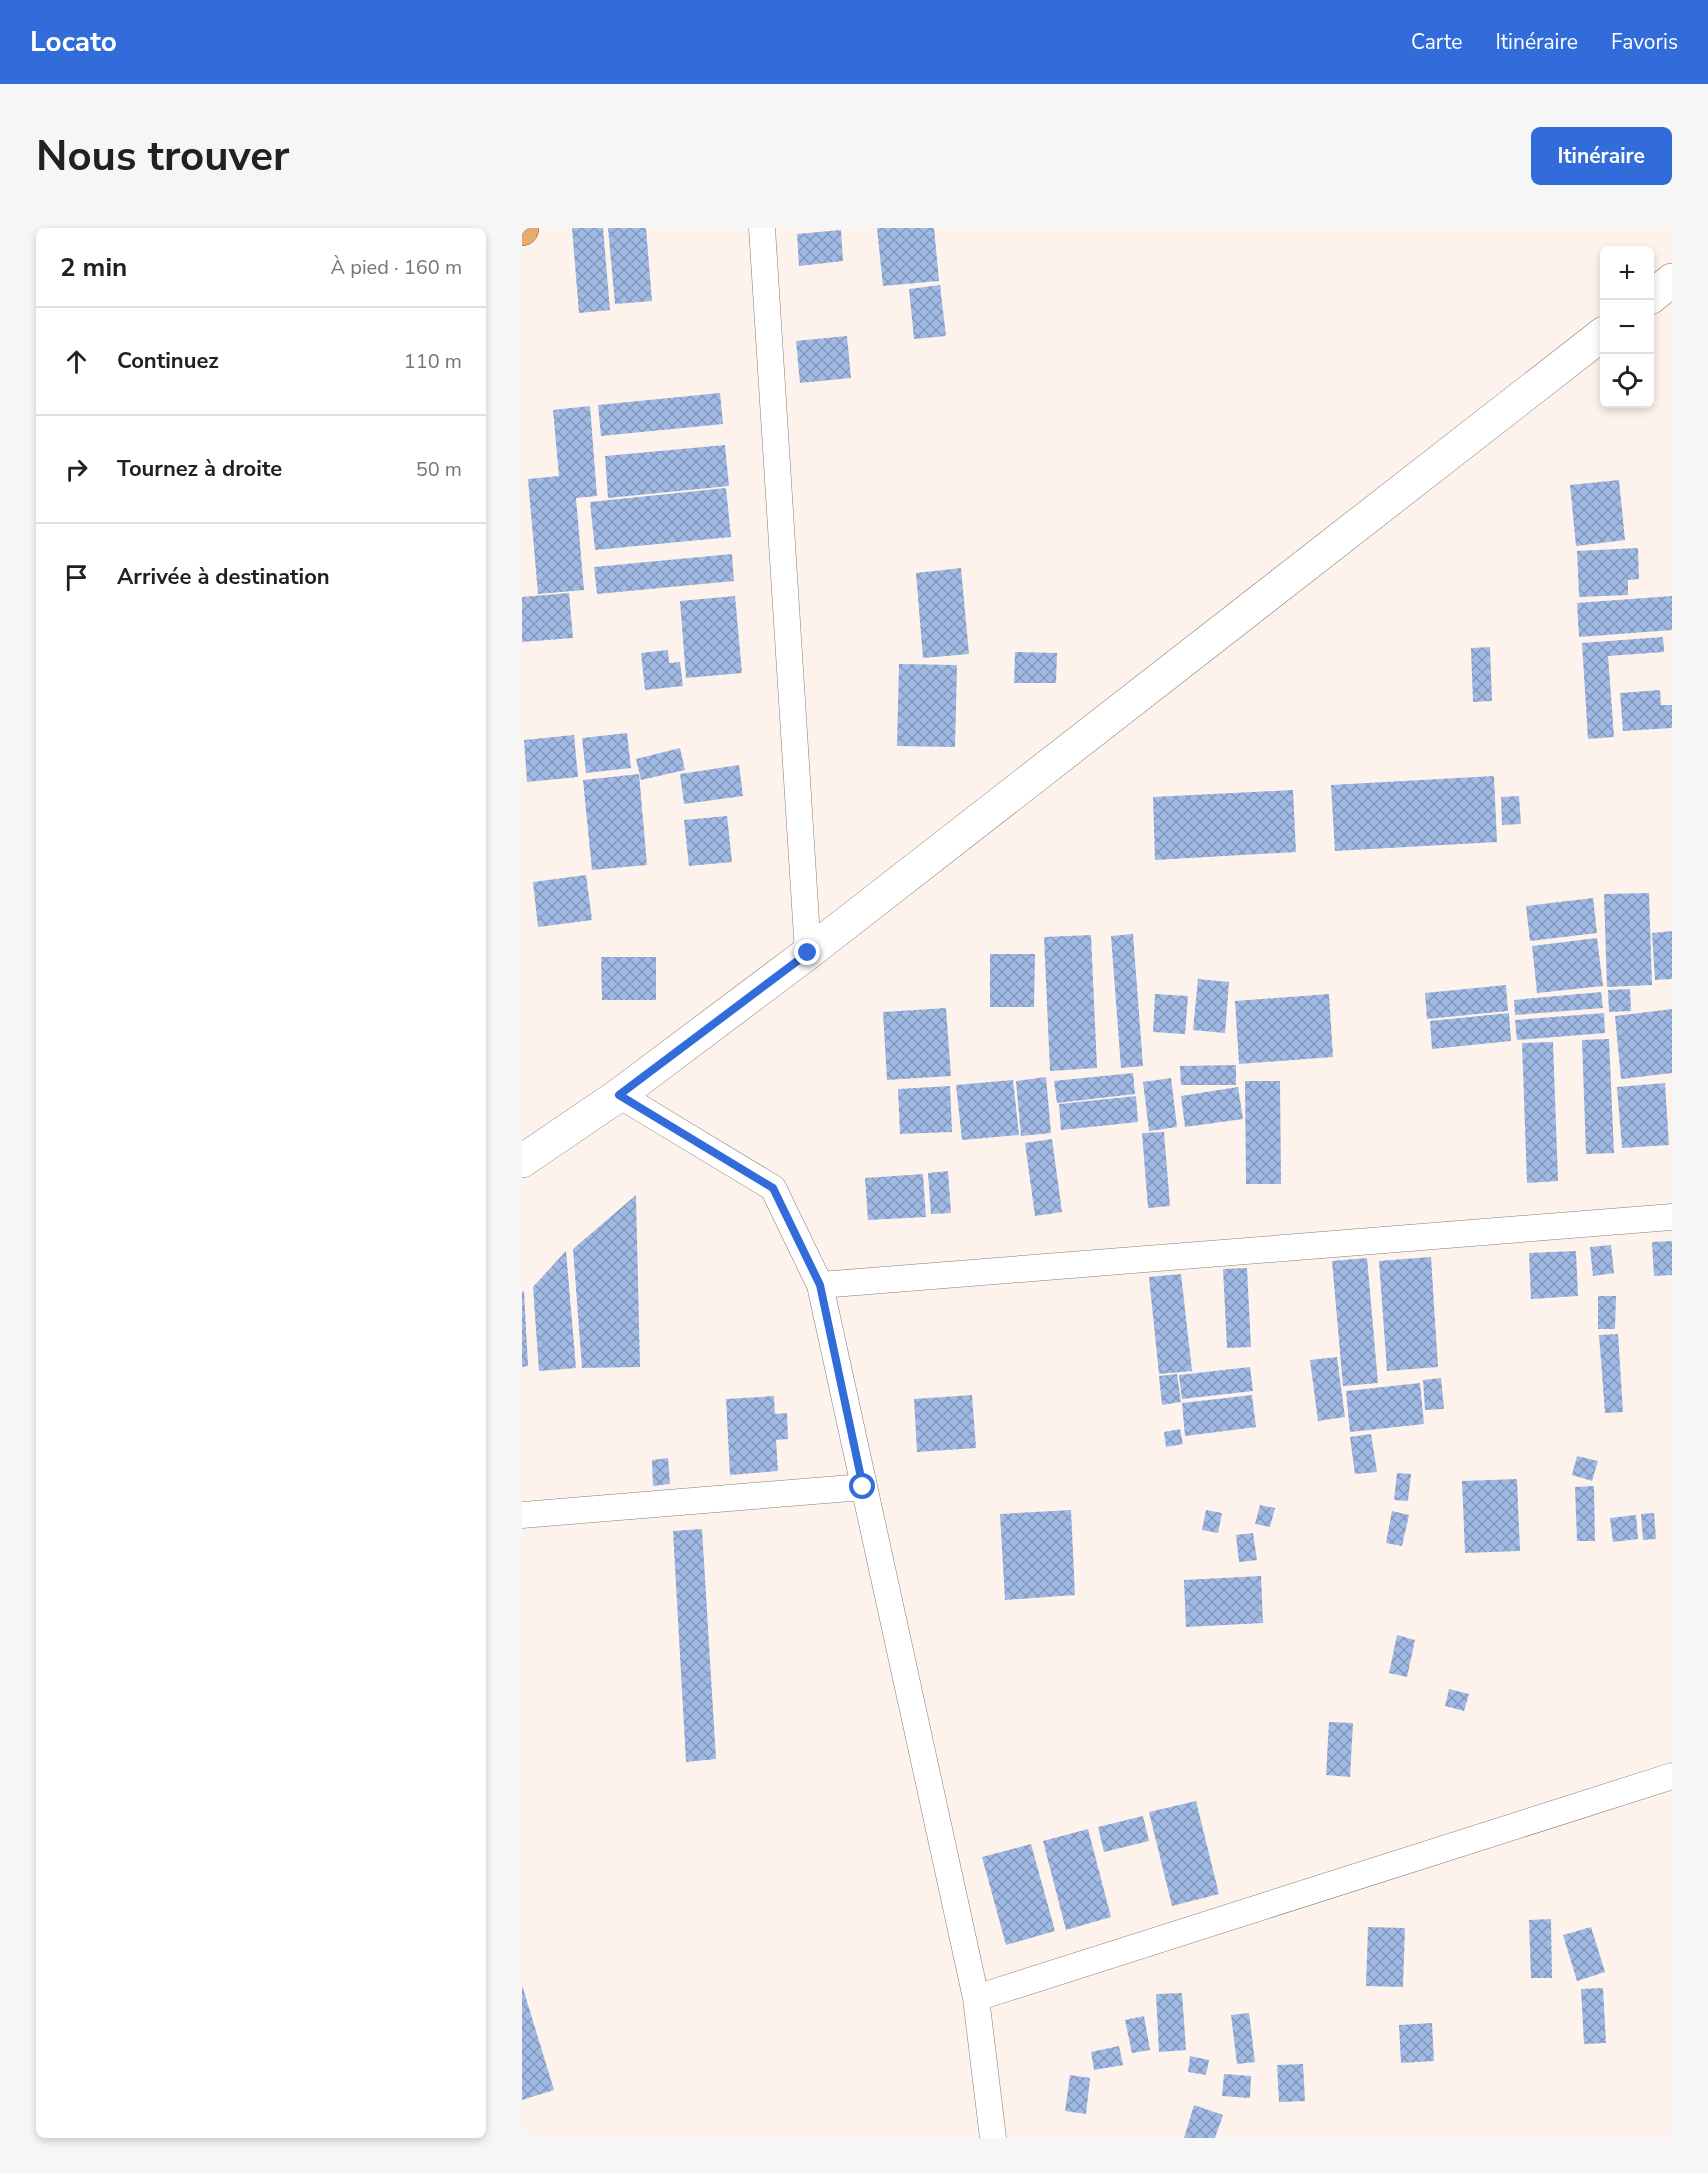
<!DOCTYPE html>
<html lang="fr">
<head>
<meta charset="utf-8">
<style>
  :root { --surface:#fff; --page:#f6f6f6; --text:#202124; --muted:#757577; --line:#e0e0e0; --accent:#326cda }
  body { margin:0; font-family:"Nunito Sans",sans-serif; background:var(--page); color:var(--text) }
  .controls { position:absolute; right:18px; top:18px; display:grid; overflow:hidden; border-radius:9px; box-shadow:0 3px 9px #0003 }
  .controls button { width:54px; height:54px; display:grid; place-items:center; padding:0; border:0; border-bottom:2px solid var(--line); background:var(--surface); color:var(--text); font:30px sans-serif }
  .stop { position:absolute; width:18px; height:18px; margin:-14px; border:4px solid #326cda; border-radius:50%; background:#fff }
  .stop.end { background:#326cda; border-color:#fff; box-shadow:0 2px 6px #0008 }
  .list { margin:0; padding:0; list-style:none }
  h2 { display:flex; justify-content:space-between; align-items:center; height:78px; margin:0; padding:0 24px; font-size:26px }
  h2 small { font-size:20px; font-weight:400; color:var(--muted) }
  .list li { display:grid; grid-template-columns:39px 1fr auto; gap:18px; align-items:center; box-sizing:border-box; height:108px; padding:0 24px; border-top:2px solid var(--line) }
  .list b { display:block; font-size:22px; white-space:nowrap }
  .list em { font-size:20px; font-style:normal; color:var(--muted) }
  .icon { flex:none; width:33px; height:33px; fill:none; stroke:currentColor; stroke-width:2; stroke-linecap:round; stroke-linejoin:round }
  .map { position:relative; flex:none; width:1150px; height:1910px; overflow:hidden; border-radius:9px }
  header { display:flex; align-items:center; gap:36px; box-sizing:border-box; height:84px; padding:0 30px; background:var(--accent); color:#fff }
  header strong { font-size:28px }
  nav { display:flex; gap:33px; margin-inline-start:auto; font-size:21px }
  .intro { display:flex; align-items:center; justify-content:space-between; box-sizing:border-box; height:144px; padding:0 36px }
  h1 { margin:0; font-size:42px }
  .button { padding:15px 27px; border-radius:9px; background:var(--accent); color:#fff; font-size:21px; font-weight:700 }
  main { display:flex; gap:36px; padding:0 36px }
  aside { flex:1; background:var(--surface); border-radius:9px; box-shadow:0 3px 9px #0003 }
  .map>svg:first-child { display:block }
  .building { fill:url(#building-cross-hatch) }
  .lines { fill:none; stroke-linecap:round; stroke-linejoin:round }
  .minor-casing { stroke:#867d76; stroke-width:27 }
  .tertiary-casing { stroke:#867d76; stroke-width:34 }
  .primary-casing { stroke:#995819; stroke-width:34 }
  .minor { stroke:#fff; stroke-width:26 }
  .tertiary { stroke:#fff; stroke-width:33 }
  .primary { stroke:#e6ab72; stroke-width:33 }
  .route { stroke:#326cda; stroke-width:8 }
</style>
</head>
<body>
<header>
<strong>Locato</strong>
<nav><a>Carte</a><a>Itinéraire</a><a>Favoris</a></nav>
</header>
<div class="intro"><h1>Nous trouver</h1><a class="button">Itinéraire</a></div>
<main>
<aside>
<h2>2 min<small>À pied · 160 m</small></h2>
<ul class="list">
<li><svg class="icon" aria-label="ahead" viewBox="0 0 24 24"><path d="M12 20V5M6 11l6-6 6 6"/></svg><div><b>Continuez</b></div><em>110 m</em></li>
<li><svg class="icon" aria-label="right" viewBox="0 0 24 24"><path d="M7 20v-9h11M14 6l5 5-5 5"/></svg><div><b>Tournez à droite</b></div><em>50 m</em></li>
<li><svg class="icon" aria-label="arrive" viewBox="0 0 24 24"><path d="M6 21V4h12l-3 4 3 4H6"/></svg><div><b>Arrivée à destination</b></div></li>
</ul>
</aside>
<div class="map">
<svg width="1150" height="1910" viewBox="0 0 1150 1910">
  <defs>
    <pattern id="building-cross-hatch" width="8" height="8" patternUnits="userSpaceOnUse" patternTransform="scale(1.5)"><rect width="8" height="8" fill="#a1bae5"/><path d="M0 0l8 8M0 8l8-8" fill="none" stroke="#8397b9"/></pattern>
  </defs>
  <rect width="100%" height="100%" fill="#fef3ec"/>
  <!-- building -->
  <path class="building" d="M 50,0 L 81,0 L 88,82 L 57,85 Z
    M 86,0 L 124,0 L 130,73 L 93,76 Z
    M 355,0 L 412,0 L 417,53 L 361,58 Z
    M 319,2 L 321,33 L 277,38 L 275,6 Z
    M 418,57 L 424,108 L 392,111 L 387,61 Z
    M 325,108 L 329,150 L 278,155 L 274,113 Z
    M 198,165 L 201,196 L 79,208 L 76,177 Z
    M 68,178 L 75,268 L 54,270 L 62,362 L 16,366 L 6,251 L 37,248 L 31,182 Z
    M 203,217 L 207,258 L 86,270 L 83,228 Z
    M 1097,252 L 1103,312 L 1054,318 L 1048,257 Z
    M 204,260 L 209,309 L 73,322 L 68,274 Z
    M 1116,320 L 1117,351 L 1106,352 L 1106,367 L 1057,369 L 1055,323 Z
    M 210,326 L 212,353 L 75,366 L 72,339 Z
    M 439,340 L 447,426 L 401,430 L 394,345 Z
    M 47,365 L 51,410 L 0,414 L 0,369 Z
    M 213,368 L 220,445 L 164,450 L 158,373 Z
    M 1150,368 L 1150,402 L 1057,409 L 1055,375 Z
    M 1141,409 L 1142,424 L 1086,428 L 1092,509 L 1066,511 L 1060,415 Z
    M 968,419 L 970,473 L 951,474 L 949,420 Z
    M 146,422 L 147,435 L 158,434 L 161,458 L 123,462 L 119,425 Z
    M 493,424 L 535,425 L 534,455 L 492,455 Z
    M 377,436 L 435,437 L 433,519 L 375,518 Z
    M 1138,462 L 1139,477 L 1150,477 L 1150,500 L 1101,503 L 1098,465 Z
    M 105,505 L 109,540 L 64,545 L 60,510 Z
    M 52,507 L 56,549 L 5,554 L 2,512 Z
    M 158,520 L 163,542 L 119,552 L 114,531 Z
    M 217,537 L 221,568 L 162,576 L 158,546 Z
    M 117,546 L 125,637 L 70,642 L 61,552 Z
    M 972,548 L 975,614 L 813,623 L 809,557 Z
    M 771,562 L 774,624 L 633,632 L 631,569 Z
    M 997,568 L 999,596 L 980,597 L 979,569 Z
    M 205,588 L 210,634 L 167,638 L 162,592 Z
    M 64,647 L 70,692 L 16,699 L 11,654 Z
    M 1127,665 L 1130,757 L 1085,759 L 1082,666 Z
    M 1071,670 L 1075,705 L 1008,713 L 1004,678 Z
    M 1150,703 L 1150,751 L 1133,752 L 1130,705 Z
    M 611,706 L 621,838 L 599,840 L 589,708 Z
    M 569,707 L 575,840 L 528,843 L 522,709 Z
    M 1075,710 L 1081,758 L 1015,765 L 1010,718 Z
    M 468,726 L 513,726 L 512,779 L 468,779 Z
    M 79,729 L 134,729 L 134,772 L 80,772 Z
    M 676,751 L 707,754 L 703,805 L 671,802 Z
    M 984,757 L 986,783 L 905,791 L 903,765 Z
    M 1108,761 L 1109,783 L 1087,784 L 1086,762 Z
    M 1079,764 L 1081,780 L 993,787 L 992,772 Z
    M 633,766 L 666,768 L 663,806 L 631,804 Z
    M 807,766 L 811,829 L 717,836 L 713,773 Z
    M 424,780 L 429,848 L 365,852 L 361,784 Z
    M 1150,781 L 1150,845 L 1099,851 L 1093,788 Z
    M 987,785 L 989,813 L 910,821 L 908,793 Z
    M 1082,785 L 1083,805 L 995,812 L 993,792 Z
    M 1087,811 L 1092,925 L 1064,926 L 1060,812 Z
    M 1031,814 L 1036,953 L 1005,955 L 1000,815 Z
    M 714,837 L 714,857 L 659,857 L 658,838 Z
    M 611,845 L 613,866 L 535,875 L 532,853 Z
    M 524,849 L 529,905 L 499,908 L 494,853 Z
    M 649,850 L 655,899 L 627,903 L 621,854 Z
    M 491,852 L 497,907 L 440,912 L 434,857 Z
    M 723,853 L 758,853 L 759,956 L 724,956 Z
    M 1143,855 L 1147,917 L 1100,920 L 1095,859 Z
    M 428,858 L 430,904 L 378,906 L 376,861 Z
    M 716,859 L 721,891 L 663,899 L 659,868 Z
    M 614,868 L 616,894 L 539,902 L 537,876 Z
    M 642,904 L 648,978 L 626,980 L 620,905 Z
    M 530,911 L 540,984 L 513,988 L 503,915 Z
    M 426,943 L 429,985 L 409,986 L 406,945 Z
    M 401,946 L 404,989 L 346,992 L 343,950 Z
    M 114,967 L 118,1139 L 60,1140 L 51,1021 Z
    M 1150,1013 L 1150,1047 L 1132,1048 L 1130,1014 Z
    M 1089,1017 L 1092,1045 L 1071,1048 L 1068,1019 Z
    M 44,1023 L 54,1140 L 17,1143 L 11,1059 Z
    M 1054,1023 L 1056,1068 L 1009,1071 L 1007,1025 Z
    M 909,1029 L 916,1139 L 865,1143 L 857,1033 Z
    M 845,1030 L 856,1155 L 821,1158 L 810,1033 Z
    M 725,1040 L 729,1119 L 705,1120 L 701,1041 Z
    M 659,1046 L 670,1143 L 637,1146 L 627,1049 Z
    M 2,1063 L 6,1138 L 0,1139 L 0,1064 Z
    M 1076,1068 L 1094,1068 L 1093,1101 L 1076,1101 Z
    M 1096,1106 L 1101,1184 L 1083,1185 L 1077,1107 Z
    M 815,1129 L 823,1189 L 796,1193 L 788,1132 Z
    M 728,1139 L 731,1163 L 660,1171 L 657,1147 Z
    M 655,1146 L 659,1174 L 640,1177 L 637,1148 Z
    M 919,1150 L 922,1181 L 903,1182 L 901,1152 Z
    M 898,1155 L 902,1196 L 828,1204 L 824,1163 Z
    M 450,1167 L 454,1220 L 395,1224 L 392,1171 Z
    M 730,1167 L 734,1199 L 663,1208 L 660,1175 Z
    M 252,1168 L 253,1186 L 265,1185 L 266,1211 L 254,1212 L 256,1243 L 208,1247 L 204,1171 Z
    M 658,1201 L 661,1216 L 644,1219 L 642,1204 Z
    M 849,1206 L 855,1244 L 833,1246 L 828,1209 Z
    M 1055,1228 L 1076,1233 L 1070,1253 L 1050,1247 Z
    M 146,1230 L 148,1256 L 131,1258 L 130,1232 Z
    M 875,1245 L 889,1246 L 886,1273 L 872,1272 Z
    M 995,1251 L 998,1323 L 943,1325 L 940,1253 Z
    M 1072,1258 L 1073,1313 L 1055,1313 L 1053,1259 Z
    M 738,1277 L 753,1280 L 748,1299 L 733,1296 Z
    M 549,1282 L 553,1367 L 483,1372 L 478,1286 Z
    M 684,1282 L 700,1285 L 696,1305 L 680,1302 Z
    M 870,1283 L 887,1287 L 880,1318 L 864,1315 Z
    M 1132,1285 L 1134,1311 L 1121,1312 L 1119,1286 Z
    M 1114,1287 L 1116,1311 L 1091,1314 L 1088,1290 Z
    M 180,1301 L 194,1531 L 164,1534 L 151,1303 Z
    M 731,1305 L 735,1332 L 717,1334 L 714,1307 Z
    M 739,1348 L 741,1395 L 664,1399 L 662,1352 Z
    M 875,1407 L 893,1412 L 885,1449 L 867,1445 Z
    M 927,1461 L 947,1466 L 942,1483 L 923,1478 Z
    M 807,1494 L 831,1495 L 828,1549 L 804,1547 Z
    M 674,1573 L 697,1666 L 650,1678 L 627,1584 Z
    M 621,1588 L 627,1613 L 582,1624 L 576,1599 Z
    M 566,1601 L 589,1689 L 544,1702 L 521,1613 Z
    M 509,1616 L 533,1703 L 484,1717 L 460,1629 Z
    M 1029,1691 L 1030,1750 L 1009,1750 L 1007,1692 Z
    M 846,1699 L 883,1700 L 881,1759 L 844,1758 Z
    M 1069,1699 L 1083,1744 L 1055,1753 L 1041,1707 Z
    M 0,1757 L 32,1862 L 0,1872 Z
    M 1081,1760 L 1084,1815 L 1062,1816 L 1059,1761 Z
    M 660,1765 L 664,1822 L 637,1824 L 634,1766 Z
    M 727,1785 L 733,1834 L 715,1836 L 709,1787 Z
    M 622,1788 L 628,1822 L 610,1825 L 603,1792 Z
    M 910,1795 L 912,1833 L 879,1835 L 877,1797 Z
    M 597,1818 L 601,1837 L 572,1842 L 569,1824 Z
    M 668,1828 L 687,1832 L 684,1847 L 666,1844 Z
    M 781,1836 L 783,1873 L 757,1874 L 755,1837 Z
    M 702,1846 L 729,1848 L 728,1870 L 700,1868 Z
    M 548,1847 L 568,1850 L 564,1886 L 543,1883 Z
    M 672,1877 L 701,1887 L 693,1910 L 662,1910 Z"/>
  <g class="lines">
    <!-- minor casing -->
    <g class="minor-casing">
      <path id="minor" d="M 240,0 L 286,725
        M 97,867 L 251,960 L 298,1057 L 454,1770 L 471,1910
        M 298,1057 L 1150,989
        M 0,1287 L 341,1259
        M 454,1770 L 1150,1548"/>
    </g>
    <!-- tertiary casing -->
    <g class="tertiary-casing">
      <path id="tertiary" d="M 1128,70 L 1150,52
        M 0,933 L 97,867 L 286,725 L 1082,105"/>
    </g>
    <!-- primary casing -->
    <g class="primary-casing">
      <path id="primary" d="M 0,1 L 0,0"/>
    </g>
    <!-- minor -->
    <use href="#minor" class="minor"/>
    <!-- tertiary -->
    <use href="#tertiary" class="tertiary"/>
    <!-- primary -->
    <use href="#primary" class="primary"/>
  </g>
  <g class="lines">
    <!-- route -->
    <path class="route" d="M 286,725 L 97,867 L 251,960 L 298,1057 L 341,1259"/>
  </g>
</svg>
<div class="controls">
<button>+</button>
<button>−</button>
<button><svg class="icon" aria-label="locate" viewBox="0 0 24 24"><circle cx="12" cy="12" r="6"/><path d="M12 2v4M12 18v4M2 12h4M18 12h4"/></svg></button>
</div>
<div class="stop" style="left:341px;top:1259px"></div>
<div class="stop end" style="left:286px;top:725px"></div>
</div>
</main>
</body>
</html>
